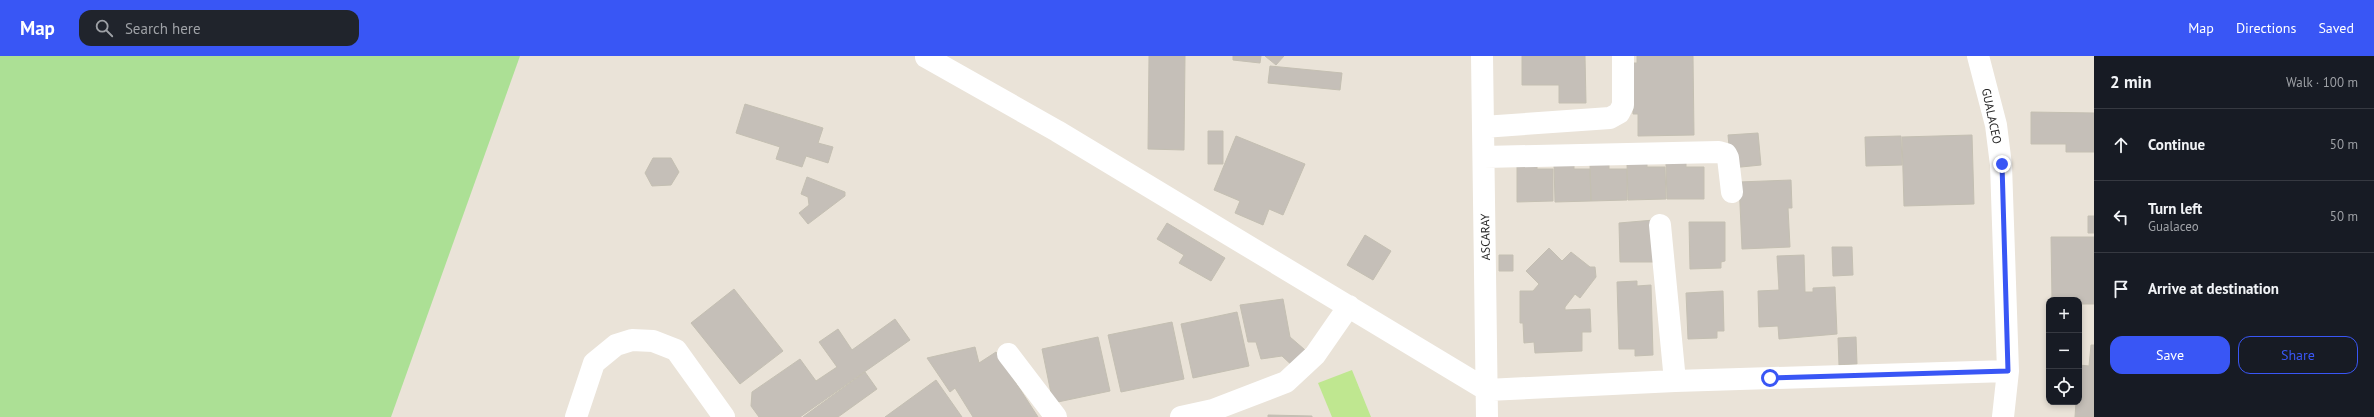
<!DOCTYPE html>
<html lang="en">
<head>
<meta charset="utf-8">
<style>
  :root { --surface:#171b24; --page:#20242c; --text:#f1f3f6; --muted:#9ea1a6; --line:#363941; --accent:#3956f5 }
  body { margin:0; font-family:"PT Sans",sans-serif; background:var(--page); color:var(--text) }
  .controls { position:absolute; right:12px; bottom:12px; display:grid; overflow:hidden; border-radius:8px; box-shadow:0 2px 6px #0003 }
  .controls button { width:36px; height:36px; display:grid; place-items:center; padding:0; border:0; border-bottom:1px solid var(--line); background:var(--surface); color:var(--text); font:20px sans-serif }
  .stop { position:absolute; width:12px; height:12px; margin:-9px; border:3px solid #3956f5; border-radius:50%; background:#fff }
  .stop.end { background:#3956f5; border-color:#fff; box-shadow:0 1px 4px #0008 }
  .list { margin:0; padding:0; list-style:none }
  h2 { display:flex; justify-content:space-between; align-items:center; height:52px; margin:0; padding:0 16px; font-size:17px }
  h2 small { font-size:13px; font-weight:400; color:var(--muted) }
  .list li { display:grid; grid-template-columns:26px 1fr auto; gap:12px; align-items:center; box-sizing:border-box; height:72px; padding:0 16px; border-top:1px solid var(--line) }
  .list b { display:block; font-size:15px; white-space:nowrap }
  .list p { margin:0; font-size:13px; white-space:nowrap; color:var(--muted) }
  .list em { font-size:13px; font-style:normal; color:var(--muted) }
  .actions { display:flex; gap:8px; padding:12px 16px }
  .actions a { flex:1; padding:9px 0; border:1px solid var(--accent); border-radius:12px; text-align:center; font-size:14px; color:var(--accent) }
  .actions .main { background:var(--accent); color:#fff }
  .icon { flex:none; width:22px; height:22px; fill:none; stroke:currentColor; stroke-width:2; stroke-linecap:round; stroke-linejoin:round }
  .map { position:relative; flex:none; width:2094px; height:361px; overflow:hidden }
  header { display:flex; align-items:center; gap:24px; box-sizing:border-box; height:56px; padding:0 20px; background:var(--accent); color:#fff }
  header strong { font-size:19px }
  nav { display:flex; gap:22px; margin-inline-start:auto; font-size:14px }
  .search { width:280px; height:36px; background:var(--page); display:flex; align-items:center; gap:10px; box-sizing:border-box; padding:0 14px; border-radius:12px; color:var(--muted); font-size:15px }
  main { display:flex }
  aside { flex:1; background:var(--surface) }
  .map>svg:first-child { display:block }
  .green { fill:#ace095 }
  .pitch { fill:#bfe790 }
  .building { fill:#c5bfb8; stroke:#c4bfb2 }
  .lines { fill:none; stroke-linecap:round; stroke-linejoin:round }
  .minor { stroke:#fff; stroke-width:22 }
  .route { stroke:#3956f5; stroke-width:5 }
  .labels { text-anchor:middle; dominant-baseline:central; stroke-width:3.5; stroke-linejoin:round; paint-order:stroke }
  .street-label { font-size:12px; fill:#272727; stroke:#fff }
</style>
</head>
<body>
<header>
<strong>Map</strong>
<div class="search"><svg class="icon" aria-label="search" viewBox="0 0 24 24"><circle cx="10" cy="10" r="6"/><path d="M15 15l6 6"/></svg>Search here</div>
<nav><a>Map</a><a>Directions</a><a>Saved</a></nav>
</header>
<main>
<div class="map">
<svg width="2094" height="361" viewBox="0 0 2094 361">
  <rect width="100%" height="100%" fill="#eae3d8"/>
  <!-- green -->
  <path class="green" d="M 0,0 L 520,0 L 391,361 L 0,361 Z"/>
  <!-- pitch -->
  <path class="pitch" d="M 1352,314 L 1371,361 L 1332,361 L 1318,327 Z"/>
  <!-- building -->
  <path class="building" d="M 1149,0 L 1185,0 L 1184,94 L 1148,93 Z
    M 1233,0 L 1261,0 L 1260,7 L 1233,4 Z
    M 1265,0 L 1284,0 L 1276,9 Z
    M 1522,0 L 1585,0 L 1586,47 L 1559,47 L 1559,29 L 1522,29 Z
    M 1637,0 L 1693,0 L 1694,79 L 1638,80 L 1638,58 L 1633,58 L 1632,7 L 1637,7 Z
    M 1270,10 L 1342,17 L 1340,34 L 1268,27 Z
    M 745,48 L 823,72 L 818,87 L 833,91 L 828,107 L 806,100 L 802,111 L 776,103 L 780,91 L 736,77 Z
    M 2031,56 L 2094,57 L 2094,96 L 2066,96 L 2066,88 L 2031,88 Z
    M 1208,75 L 1223,75 L 1223,108 L 1208,108 Z
    M 1758,77 L 1761,109 L 1731,112 L 1728,79 Z
    M 1972,79 L 1974,148 L 1904,150 L 1902,81 Z
    M 1236,80 L 1305,108 L 1283,159 L 1269,153 L 1263,169 L 1235,157 L 1240,145 L 1214,134 Z
    M 1901,80 L 1902,109 L 1866,110 L 1865,81 Z
    M 653,102 L 671,102 L 679,116 L 671,129 L 652,130 L 645,117 Z
    M 1686,106 L 1686,111 L 1704,111 L 1704,143 L 1667,143 L 1666,107 Z
    M 1627,107 L 1647,107 L 1647,111 L 1665,111 L 1666,143 L 1628,144 Z
    M 1590,108 L 1609,108 L 1609,113 L 1627,113 L 1627,144 L 1591,145 Z
    M 1517,109 L 1537,109 L 1537,113 L 1553,113 L 1553,145 L 1517,146 Z
    M 1554,109 L 1574,109 L 1574,113 L 1590,113 L 1591,145 L 1555,146 Z
    M 807,121 L 845,136 L 845,140 L 808,168 L 799,157 L 809,149 L 808,141 L 801,138 Z
    M 1791,124 L 1792,152 L 1788,152 L 1790,191 L 1742,193 L 1739,126 Z
    M 2088,160 L 2094,160 L 2094,177 L 2088,177 Z
    M 1654,164 L 1654,206 L 1620,206 L 1619,167 Z
    M 1689,166 L 1725,166 L 1725,205 L 1721,206 L 1721,212 L 1690,213 Z
    M 1167,167 L 1225,202 L 1211,225 L 1179,207 L 1184,199 L 1157,183 Z
    M 1365,179 L 1391,195 L 1373,224 L 1347,209 Z
    M 2051,181 L 2094,181 L 2094,248 L 2079,248 L 2079,244 L 2052,244 Z
    M 1832,191 L 1852,191 L 1853,219 L 1833,220 Z
    M 1549,192 L 1562,205 L 1571,196 L 1590,211 L 1595,211 L 1596,221 L 1580,242 L 1575,238 L 1565,251 L 1565,254 L 1590,253 L 1591,276 L 1582,276 L 1582,295 L 1535,297 L 1534,286 L 1524,287 L 1523,267 L 1520,267 L 1520,235 L 1533,235 L 1539,228 L 1526,215 Z
    M 1499,199 L 1513,199 L 1513,215 L 1499,215 Z
    M 1804,199 L 1805,236 L 1813,236 L 1813,232 L 1835,231 L 1837,278 L 1779,283 L 1778,270 L 1759,271 L 1758,235 L 1779,234 L 1777,200 Z
    M 1637,225 L 1637,230 L 1651,229 L 1653,299 L 1635,300 L 1635,293 L 1619,293 L 1617,226 Z
    M 734,233 L 783,295 L 740,328 L 691,267 Z
    M 1723,235 L 1724,275 L 1717,275 L 1717,282 L 1688,283 L 1686,237 Z
    M 1283,243 L 1290,281 L 1312,300 L 1296,313 L 1282,300 L 1261,303 L 1256,286 L 1248,286 L 1240,249 Z
    M 1237,256 L 1249,310 L 1193,322 L 1181,268 Z
    M 895,263 L 910,284 L 800,361 L 759,361 L 751,350 L 752,336 L 800,303 L 816,325 L 837,311 L 819,286 L 838,273 L 852,294 Z
    M 1172,266 L 1184,323 L 1121,336 L 1108,279 Z
    M 1098,281 L 1110,335 L 1053,347 L 1042,293 Z
    M 1856,281 L 1857,308 L 1839,309 L 1838,282 Z
    M 2091,289 L 2094,289 L 2094,361 L 2075,361 L 2076,346 L 2079,346 L 2079,309 L 2089,310 Z
    M 975,291 L 979,307 L 996,296 L 1038,361 L 973,361 L 955,332 L 950,336 L 927,302 Z
    M 865,316 L 877,333 L 838,361 L 803,361 Z
    M 936,324 L 962,361 L 885,361 Z
    M 1268,359 L 1312,360 L 1312,361 L 1268,361 Z"/>
  <g class="lines">
    <!-- minor -->
    <path class="minor" d="M 1482,0 L 1487,361
      M 1978,0 L 1996,69 L 2001,109 L 2008,315 L 2003,361
      M 926,1 L 1057,75 L 1487,334 L 1675,325 L 2008,315
      M 1483,71 L 1610,62 L 1619,57 L 1623,49 L 1623,0
      M 1484,101 L 1719,96 L 1726,98 L 1728,102 L 1732,136
      M 1660,169 L 1675,325
      M 1008,298 L 1056,361
      M 576,361 L 594,307 L 616,289 L 632,284 L 653,285 L 676,294 L 724,361
      M 1181,361 L 1213,354 L 1286,326 L 1315,299 L 1349,250"/>
  </g>
  <g class="lines">
    <!-- route -->
    <path class="route" d="M 1770,322 L 2008,315 L 2002,108"/>
  </g>
  <g class="labels">
    <!-- street labels -->
    <g class="street-label">
      <text transform="translate(1992 60) rotate(78)">GUALACEO</text>
      <text transform="translate(1485 181) rotate(-91)">ASCARAY</text>
    </g>
  </g>
</svg>
<div class="controls">
<button>+</button>
<button>−</button>
<button><svg class="icon" aria-label="locate" viewBox="0 0 24 24"><circle cx="12" cy="12" r="6"/><path d="M12 2v4M12 18v4M2 12h4M18 12h4"/></svg></button>
</div>
<div class="stop" style="left:1770px;top:322px"></div>
<div class="stop end" style="left:2002px;top:108px"></div>
</div>
<aside>
<h2>2 min<small>Walk · 100 m</small></h2>
<ul class="list">
<li><svg class="icon" aria-label="ahead" viewBox="0 0 24 24"><path d="M12 20V5M6 11l6-6 6 6"/></svg><div><b>Continue</b></div><em>50 m</em></li>
<li><svg class="icon" aria-label="left" viewBox="0 0 24 24"><path d="M17 20v-9H6M10 6l-5 5 5 5"/></svg><div><b>Turn left</b><p>Gualaceo</p></div><em>50 m</em></li>
<li><svg class="icon" aria-label="arrive" viewBox="0 0 24 24"><path d="M6 21V4h12l-3 4 3 4H6"/></svg><div><b>Arrive at destination</b></div></li>
</ul>
<div class="actions"><a class="main">Save</a><a>Share</a></div>
</aside>
</main>
</body>
</html>
